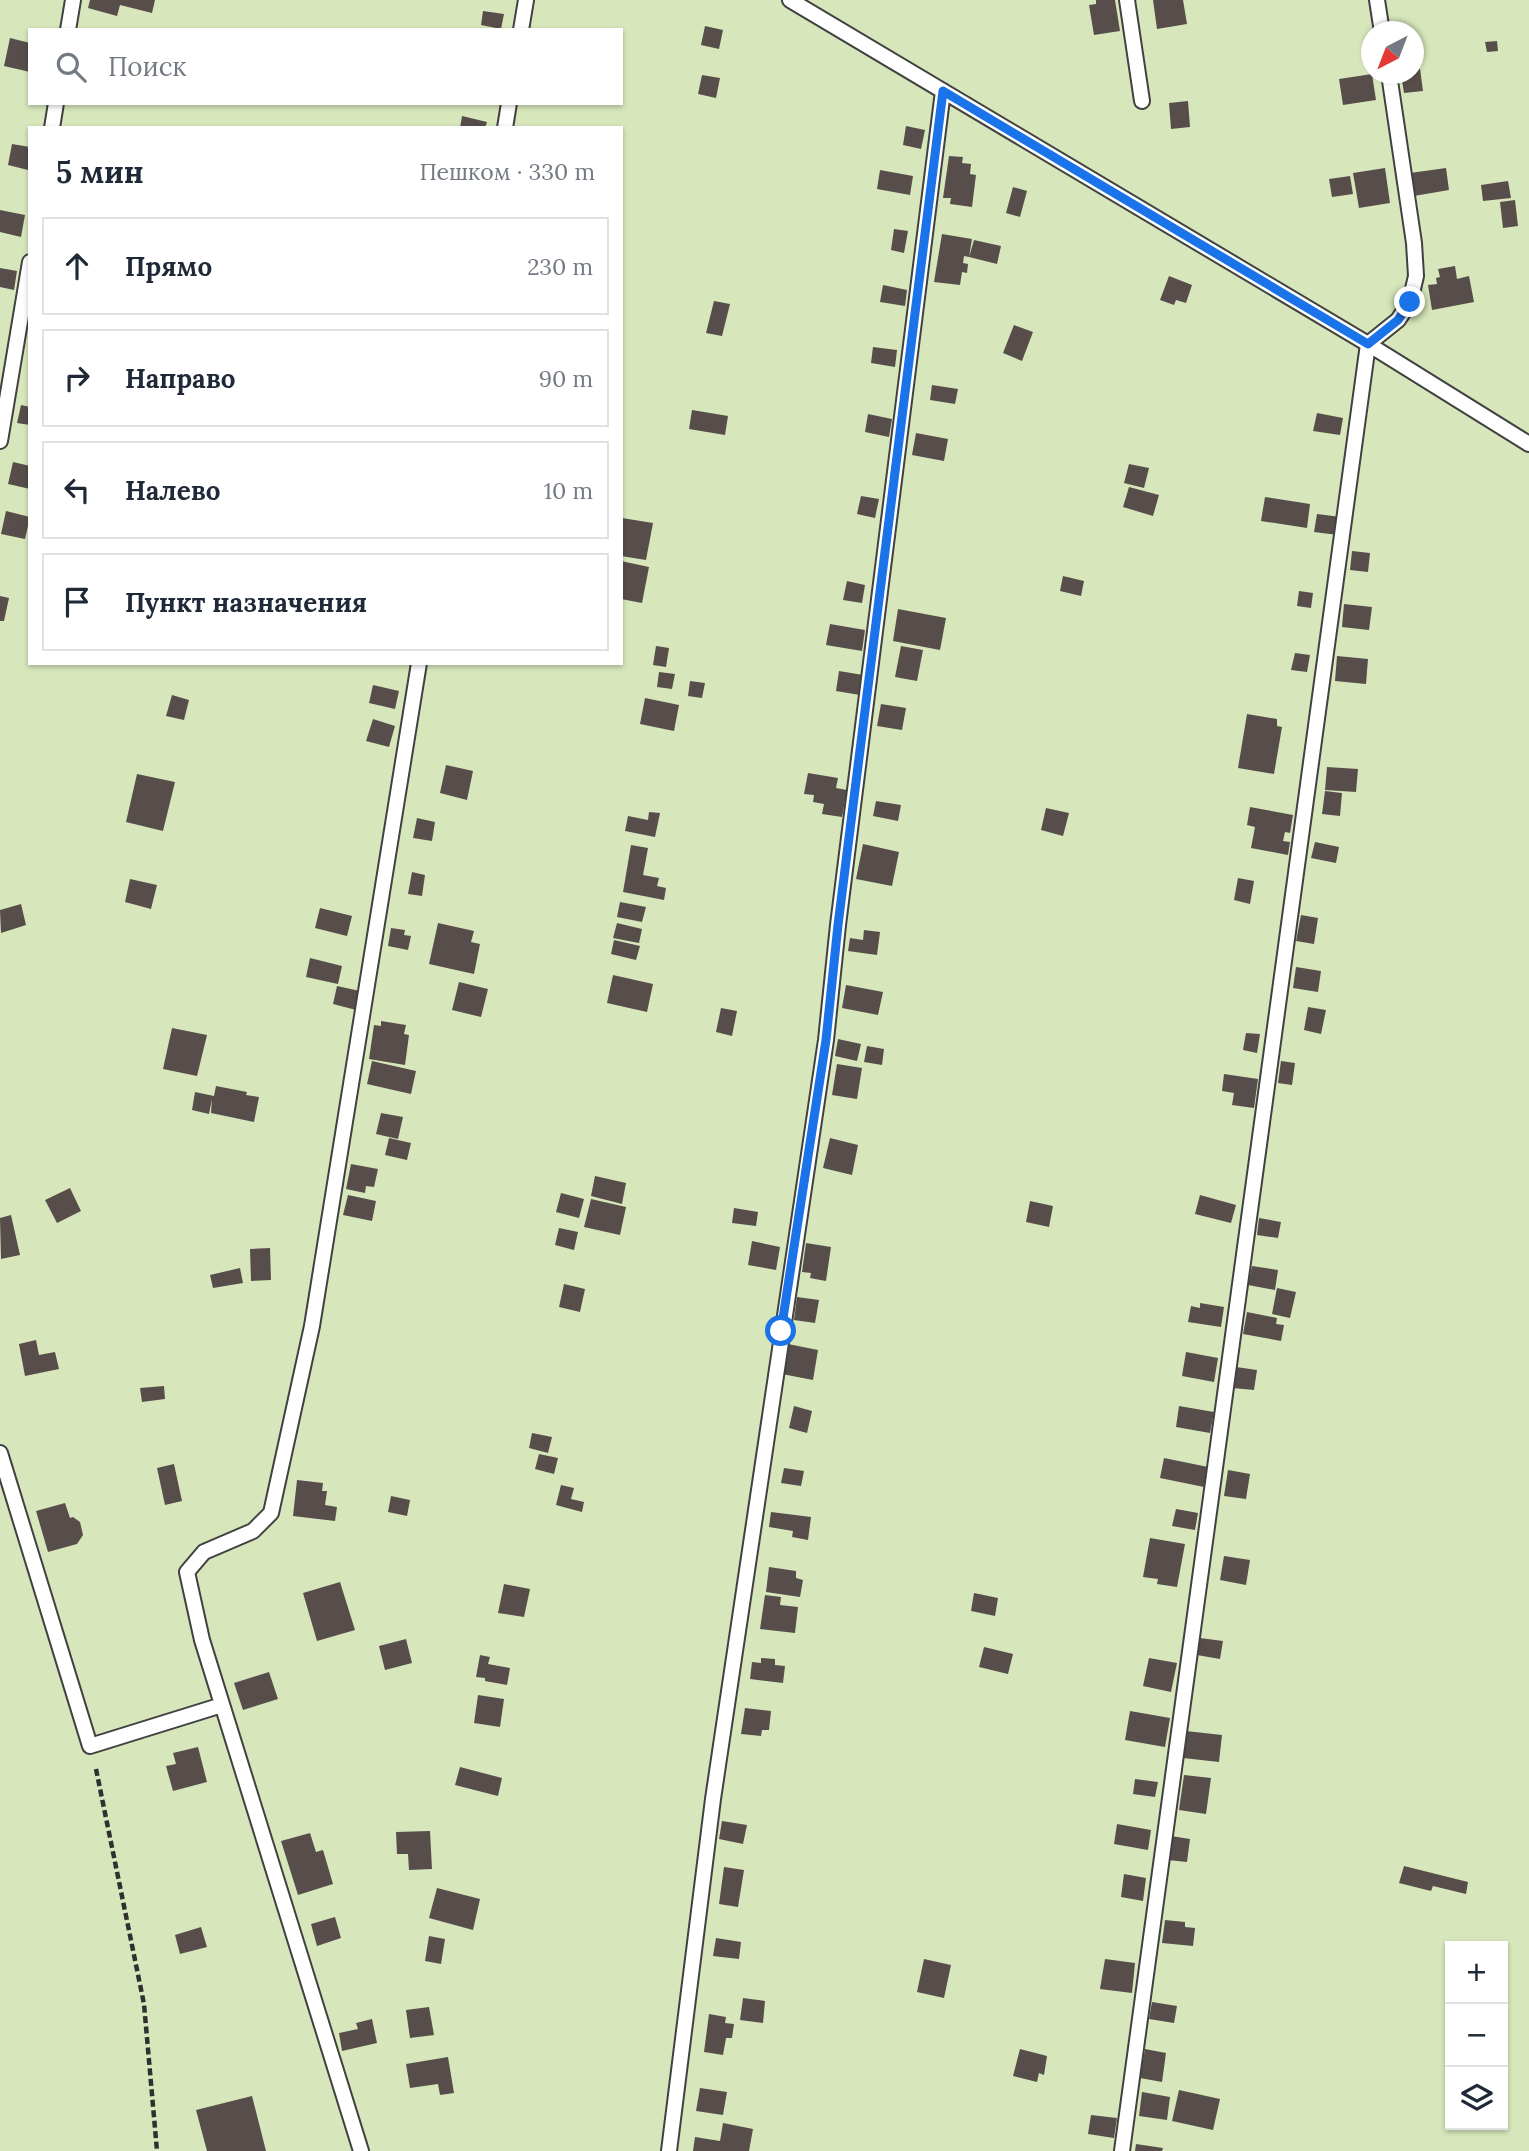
<!DOCTYPE html>
<html lang="ru">
<head>
<meta charset="utf-8">
<style>
  :root { --surface:#fff; --page:#f2f2f3; --text:#1f2937; --muted:#747a83; --line:#e0e1e3 }
  body { margin:0; font-family:Lora,serif; background:var(--page); color:var(--text) }
  .controls { position:absolute; right:21px; bottom:21px; display:grid; overflow:hidden; border-radius:0px; box-shadow:0 2px 5px #0004 }
  .controls button { width:63px; height:63px; display:grid; place-items:center; padding:0; border:0; border-bottom:2px solid var(--line); background:var(--surface); color:var(--text); font:35px sans-serif }
  .compass { position:absolute; left:1361px; top:21px; width:63px; height:63px; border-radius:50%; background:var(--surface); box-shadow:0 2px 5px #0004; rotate:222deg }
  .stop { position:absolute; width:21px; height:21px; margin:-16px; border:5px solid #1a73e8; border-radius:50%; background:#fff }
  .stop.end { background:#1a73e8; border-color:#fff; box-shadow:0 2px 7px #0008 }
  .list { margin:0; padding:0; list-style:none }
  h2 { display:flex; justify-content:space-between; align-items:center; height:91px; margin:0; padding:0 28px; font-size:30px }
  h2 small { font-size:23px; font-weight:400; color:var(--muted) }
  .list li { display:grid; grid-template-columns:46px 1fr auto; gap:21px; align-items:center; box-sizing:border-box; height:98px; margin:0 14px 14px; padding:0 14px; border:2px solid var(--line); border-radius:0px }
  .list b { display:block; font-size:26px; white-space:nowrap }
  .list em { font-size:23px; font-style:normal; color:var(--muted) }
  .icon { flex:none; width:38px; height:38px; fill:none; stroke:currentColor; stroke-width:2; stroke-linecap:round; stroke-linejoin:round }
  .map { position:relative; flex:none; width:1529px; height:2151px; overflow:hidden }
  .search { position:absolute; background:var(--surface); box-shadow:0 2px 5px #0004; left:28px; top:28px; width:595px; height:77px; display:flex; align-items:center; gap:18px; box-sizing:border-box; padding:0 24px; border-radius:0px; color:var(--muted); font-size:26px }
  .panel { position:absolute; background:var(--surface); box-shadow:0 2px 5px #0004; left:28px; top:126px; width:595px; height:539px; border-radius:0px }
  .map>svg:first-child { display:block }
  .green { fill:#d7e7bb; fill-rule:evenodd }
  .building { fill:#574e4b }
  .lines { fill:none; stroke-linecap:round; stroke-linejoin:round }
  .lane-casing { stroke:#414141; stroke-width:18 }
  .path { stroke:#303030; stroke-width:4.5; stroke-dasharray:7 3.5; stroke-linecap:butt }
  .lane { stroke:#fff; stroke-width:14 }
  .route { stroke:#1a73e8; stroke-width:9 }
</style>
</head>
<body>
<div class="map">
<svg width="1529" height="2151" viewBox="0 0 1529 2151">
  <rect width="100%" height="100%" fill="#fefaf1"/>
  <!-- green -->
  <path class="green" d="M 0,0 L 1529,0 L 1529,2151 L 0,2151 ZM 30,30 L 621,30 L 621,103 L 30,103 ZM 1372,32 L 1414,32 L 1414,74 L 1372,74 ZM 30,128 L 621,128 L 621,663 L 30,663 ZM 1450,1946 L 1503,1946 L 1503,2125 L 1450,2125 Z"/>
  <!-- building -->
  <path class="building" d="M 90,0 L 155,0 L 152,13 L 120,5 L 117,16 L 88,8 Z
    M 1096,0 L 1115,0 L 1120,31 L 1094,35 L 1089,5 L 1096,4 Z
    M 1153,0 L 1183,0 L 1187,24 L 1157,29 Z
    M 483,11 L 504,14 L 501,29 L 481,25 Z
    M 705,26 L 723,30 L 719,49 L 701,45 Z
    M 10,38 L 30,43 L 30,72 L 4,66 Z
    M 1497,41 L 1498,51 L 1487,52 L 1485,42 Z
    M 1419,61 L 1423,91 L 1404,93 L 1401,74 L 1414,74 L 1414,62 Z
    M 1372,74 L 1376,100 L 1343,105 L 1339,79 Z
    M 702,75 L 720,78 L 716,98 L 698,94 Z
    M 1188,101 L 1190,127 L 1171,129 L 1169,103 Z
    M 462,116 L 487,122 L 485,128 L 460,128 Z
    M 906,126 L 925,130 L 921,149 L 903,145 Z
    M 12,144 L 30,147 L 28,170 L 8,165 Z
    M 949,156 L 963,157 L 962,163 L 971,164 L 970,174 L 976,175 L 972,207 L 950,204 L 951,198 L 943,198 Z
    M 1385,168 L 1390,203 L 1359,208 L 1353,173 Z
    M 1446,168 L 1449,190 L 1414,196 L 1410,173 Z
    M 880,170 L 913,176 L 910,195 L 877,189 Z
    M 1350,176 L 1353,194 L 1332,197 L 1329,179 Z
    M 1508,181 L 1511,198 L 1483,201 L 1481,185 Z
    M 1013,187 L 1027,191 L 1020,217 L 1006,213 Z
    M 1515,200 L 1518,226 L 1503,228 L 1500,202 Z
    M 0,210 L 25,215 L 21,237 L 0,232 Z
    M 894,229 L 908,231 L 904,253 L 891,250 Z
    M 942,234 L 972,239 L 969,257 L 964,256 L 963,263 L 968,264 L 967,273 L 962,272 L 960,285 L 934,282 Z
    M 974,240 L 1001,246 L 997,264 L 969,257 Z
    M 1455,266 L 1457,279 L 1469,276 L 1474,302 L 1432,310 L 1428,285 L 1437,284 L 1436,278 L 1440,277 L 1438,269 Z
    M 0,268 L 17,271 L 14,290 L 0,287 Z
    M 1169,276 L 1192,285 L 1186,303 L 1176,300 L 1174,305 L 1160,300 Z
    M 883,285 L 907,290 L 905,306 L 880,302 Z
    M 714,301 L 730,304 L 722,336 L 706,333 Z
    M 1014,325 L 1033,332 L 1022,361 L 1003,353 Z
    M 873,347 L 897,350 L 895,367 L 871,363 Z
    M 932,385 L 958,389 L 955,404 L 930,400 Z
    M 21,405 L 30,407 L 30,425 L 17,423 Z
    M 692,410 L 728,416 L 725,435 L 689,429 Z
    M 1317,413 L 1343,418 L 1340,435 L 1313,431 Z
    M 868,414 L 892,419 L 889,437 L 865,432 Z
    M 916,433 L 948,439 L 944,461 L 912,455 Z
    M 13,462 L 30,466 L 30,489 L 8,484 Z
    M 1129,464 L 1149,468 L 1144,488 L 1124,483 Z
    M 1129,487 L 1159,495 L 1153,516 L 1123,507 Z
    M 861,496 L 879,499 L 875,518 L 857,514 Z
    M 1265,497 L 1310,504 L 1307,528 L 1261,521 Z
    M 6,511 L 30,517 L 25,539 L 1,534 Z
    M 1317,514 L 1341,517 L 1338,535 L 1314,532 Z
    M 622,518 L 653,523 L 646,560 L 621,556 Z
    M 1352,551 L 1370,553 L 1368,572 L 1350,570 Z
    M 621,561 L 649,567 L 642,603 L 621,599 Z
    M 1063,576 L 1084,581 L 1081,596 L 1060,591 Z
    M 847,581 L 865,585 L 862,603 L 843,600 Z
    M 1299,591 L 1313,593 L 1311,608 L 1297,606 Z
    M 0,596 L 9,598 L 4,621 L 0,621 Z
    M 1344,604 L 1372,607 L 1369,630 L 1342,627 Z
    M 898,609 L 946,618 L 940,650 L 893,641 Z
    M 830,624 L 865,630 L 862,651 L 826,645 Z
    M 656,646 L 669,648 L 666,667 L 653,665 Z
    M 901,646 L 923,650 L 917,681 L 895,677 Z
    M 1295,653 L 1310,655 L 1307,672 L 1291,670 Z
    M 1337,656 L 1368,659 L 1366,684 L 1335,681 Z
    M 839,671 L 863,675 L 860,695 L 836,691 Z
    M 659,672 L 675,674 L 672,689 L 657,687 Z
    M 690,681 L 705,683 L 702,698 L 688,696 Z
    M 373,685 L 399,691 L 395,709 L 369,703 Z
    M 172,695 L 189,700 L 184,720 L 166,716 Z
    M 645,698 L 679,705 L 674,731 L 640,724 Z
    M 881,704 L 906,708 L 902,730 L 877,726 Z
    M 1247,714 L 1277,719 L 1277,726 L 1282,727 L 1274,774 L 1238,768 Z
    M 373,719 L 395,726 L 389,747 L 366,741 Z
    M 446,765 L 473,771 L 467,800 L 440,793 Z
    M 1327,767 L 1358,769 L 1356,792 L 1325,790 Z
    M 808,773 L 838,778 L 836,788 L 847,790 L 842,817 L 822,814 L 824,804 L 813,802 L 814,795 L 804,794 Z
    M 137,774 L 175,782 L 163,831 L 126,822 Z
    M 1325,791 L 1342,793 L 1340,816 L 1322,814 Z
    M 876,801 L 901,805 L 898,821 L 873,816 Z
    M 1250,807 L 1293,815 L 1290,833 L 1285,832 L 1283,841 L 1290,842 L 1288,855 L 1251,848 L 1255,827 L 1247,825 Z
    M 1046,808 L 1069,813 L 1063,836 L 1041,830 Z
    M 649,812 L 660,813 L 655,837 L 625,831 L 628,816 L 648,820 Z
    M 417,818 L 435,822 L 432,841 L 413,838 Z
    M 1315,842 L 1339,847 L 1336,863 L 1311,858 Z
    M 863,844 L 899,852 L 892,886 L 856,879 Z
    M 631,845 L 648,848 L 643,875 L 659,878 L 657,886 L 666,888 L 664,900 L 623,892 Z
    M 412,872 L 425,875 L 422,896 L 408,894 Z
    M 1238,878 L 1254,881 L 1250,904 L 1234,900 Z
    M 130,879 L 157,885 L 151,909 L 125,902 Z
    M 620,902 L 646,907 L 642,922 L 617,917 Z
    M 21,904 L 26,925 L 1,933 L 0,910 Z
    M 320,908 L 352,916 L 347,936 L 315,928 Z
    M 1301,915 L 1318,918 L 1314,944 L 1296,941 Z
    M 438,923 L 474,931 L 471,942 L 480,944 L 474,974 L 429,964 Z
    M 617,923 L 642,929 L 639,943 L 613,938 Z
    M 391,928 L 405,930 L 404,935 L 411,936 L 408,950 L 388,946 Z
    M 864,930 L 880,932 L 877,955 L 848,951 L 850,938 L 863,940 Z
    M 614,940 L 640,946 L 636,960 L 611,954 Z
    M 310,958 L 342,966 L 338,984 L 306,977 Z
    M 1296,967 L 1321,971 L 1318,992 L 1293,988 Z
    M 613,975 L 653,984 L 647,1012 L 607,1003 Z
    M 459,982 L 488,989 L 481,1017 L 452,1010 Z
    M 846,985 L 883,992 L 878,1015 L 842,1008 Z
    M 337,986 L 360,991 L 356,1010 L 333,1004 Z
    M 1308,1007 L 1326,1010 L 1321,1034 L 1304,1030 Z
    M 721,1008 L 737,1011 L 732,1036 L 716,1032 Z
    M 381,1021 L 406,1025 L 404,1034 L 409,1035 L 405,1065 L 369,1059 L 374,1025 L 381,1026 Z
    M 172,1028 L 207,1035 L 197,1076 L 163,1069 Z
    M 1246,1033 L 1260,1034 L 1257,1053 L 1243,1050 Z
    M 838,1039 L 861,1044 L 857,1061 L 835,1056 Z
    M 867,1046 L 884,1049 L 882,1065 L 864,1062 Z
    M 372,1061 L 416,1071 L 411,1094 L 367,1084 Z
    M 1281,1061 L 1295,1063 L 1292,1085 L 1278,1083 Z
    M 837,1064 L 862,1068 L 857,1099 L 832,1095 Z
    M 1224,1074 L 1258,1079 L 1254,1108 L 1232,1105 L 1234,1093 L 1222,1091 Z
    M 216,1086 L 247,1092 L 246,1095 L 259,1097 L 254,1122 L 211,1113 L 212,1099 L 209,1114 L 192,1110 L 195,1092 L 214,1096 Z
    M 381,1113 L 403,1117 L 398,1139 L 376,1134 Z
    M 389,1138 L 411,1143 L 407,1160 L 385,1155 Z
    M 830,1138 L 858,1145 L 852,1175 L 823,1168 Z
    M 351,1164 L 378,1169 L 374,1187 L 366,1186 L 365,1193 L 346,1189 Z
    M 595,1176 L 626,1183 L 622,1204 L 591,1196 Z
    M 70,1188 L 81,1211 L 57,1223 L 45,1200 Z
    M 561,1193 L 584,1199 L 579,1218 L 556,1212 Z
    M 348,1195 L 376,1201 L 372,1221 L 343,1215 Z
    M 1200,1195 L 1236,1205 L 1231,1223 L 1195,1214 Z
    M 591,1199 L 626,1207 L 620,1235 L 584,1227 Z
    M 1030,1201 L 1053,1206 L 1049,1227 L 1026,1222 Z
    M 734,1208 L 758,1212 L 756,1226 L 732,1223 Z
    M 11,1215 L 20,1255 L 1,1259 L 0,1218 Z
    M 1259,1218 L 1281,1222 L 1278,1238 L 1257,1235 Z
    M 559,1228 L 578,1232 L 574,1250 L 555,1245 Z
    M 752,1241 L 780,1247 L 776,1270 L 748,1265 Z
    M 806,1243 L 831,1247 L 826,1281 L 810,1278 L 811,1273 L 802,1272 Z
    M 270,1248 L 271,1280 L 251,1281 L 250,1249 Z
    M 1252,1266 L 1278,1270 L 1275,1290 L 1248,1285 Z
    M 240,1268 L 243,1283 L 213,1288 L 210,1275 Z
    M 564,1284 L 585,1289 L 580,1312 L 559,1307 Z
    M 1277,1288 L 1296,1292 L 1290,1318 L 1272,1314 Z
    M 797,1297 L 819,1300 L 815,1323 L 794,1320 Z
    M 1200,1303 L 1224,1307 L 1221,1327 L 1188,1322 L 1191,1306 L 1200,1308 Z
    M 1247,1312 L 1277,1318 L 1276,1324 L 1284,1325 L 1281,1341 L 1243,1334 Z
    M 36,1340 L 39,1355 L 55,1352 L 59,1369 L 25,1376 L 19,1344 Z
    M 788,1344 L 818,1350 L 813,1380 L 782,1374 Z
    M 1186,1352 L 1218,1358 L 1214,1382 L 1182,1376 Z
    M 1236,1367 L 1257,1370 L 1254,1390 L 1233,1388 Z
    M 164,1386 L 165,1399 L 142,1402 L 140,1388 Z
    M 794,1406 L 812,1411 L 807,1433 L 789,1428 Z
    M 1179,1406 L 1214,1412 L 1210,1433 L 1176,1427 Z
    M 532,1433 L 552,1437 L 548,1453 L 529,1448 Z
    M 539,1454 L 558,1458 L 554,1474 L 535,1469 Z
    M 1164,1458 L 1208,1467 L 1204,1487 L 1160,1478 Z
    M 174,1464 L 182,1501 L 165,1505 L 157,1468 Z
    M 784,1468 L 804,1471 L 801,1486 L 781,1483 Z
    M 1228,1470 L 1250,1474 L 1246,1499 L 1224,1496 Z
    M 297,1480 L 323,1483 L 322,1491 L 327,1491 L 325,1505 L 337,1507 L 335,1521 L 293,1516 Z
    M 561,1485 L 574,1488 L 571,1499 L 584,1502 L 582,1512 L 556,1505 Z
    M 391,1496 L 410,1500 L 407,1516 L 388,1512 Z
    M 65,1503 L 70,1518 L 73,1517 L 80,1522 L 83,1535 L 77,1544 L 48,1552 L 36,1511 Z
    M 1176,1509 L 1198,1513 L 1195,1530 L 1172,1526 Z
    M 771,1512 L 811,1517 L 808,1540 L 792,1537 L 793,1531 L 769,1527 Z
    M 1150,1538 L 1185,1544 L 1177,1587 L 1157,1584 L 1158,1579 L 1143,1577 Z
    M 1224,1556 L 1250,1560 L 1246,1585 L 1220,1580 Z
    M 769,1567 L 796,1571 L 796,1578 L 803,1580 L 800,1597 L 766,1592 Z
    M 340,1582 L 355,1630 L 317,1641 L 303,1593 Z
    M 504,1584 L 530,1589 L 524,1617 L 498,1613 Z
    M 974,1593 L 998,1598 L 995,1616 L 971,1611 Z
    M 765,1595 L 781,1597 L 780,1605 L 798,1607 L 795,1633 L 760,1629 Z
    M 1200,1638 L 1223,1641 L 1220,1659 L 1197,1655 Z
    M 406,1639 L 412,1663 L 385,1670 L 379,1646 Z
    M 984,1647 L 1013,1654 L 1008,1674 L 979,1667 Z
    M 480,1655 L 490,1657 L 488,1664 L 510,1668 L 507,1685 L 485,1681 L 485,1678 L 476,1677 Z
    M 761,1658 L 775,1659 L 775,1665 L 785,1666 L 783,1683 L 750,1679 L 752,1662 L 761,1663 Z
    M 1149,1658 L 1177,1663 L 1171,1692 L 1143,1686 Z
    M 269,1672 L 278,1699 L 243,1710 L 234,1683 Z
    M 478,1695 L 504,1699 L 500,1727 L 474,1723 Z
    M 745,1708 L 771,1711 L 769,1730 L 762,1730 L 761,1736 L 741,1734 Z
    M 1130,1711 L 1170,1718 L 1165,1747 L 1125,1740 Z
    M 1186,1731 L 1222,1735 L 1219,1762 L 1183,1758 Z
    M 198,1747 L 207,1782 L 173,1791 L 166,1766 L 176,1764 L 173,1753 Z
    M 460,1767 L 502,1778 L 498,1796 L 455,1785 Z
    M 1184,1775 L 1211,1778 L 1206,1814 L 1179,1810 Z
    M 1135,1779 L 1158,1782 L 1155,1797 L 1133,1794 Z
    M 722,1821 L 747,1825 L 743,1844 L 719,1839 Z
    M 1117,1824 L 1151,1830 L 1148,1850 L 1114,1844 Z
    M 430,1831 L 432,1869 L 409,1870 L 408,1854 L 397,1854 L 396,1832 Z
    M 310,1833 L 316,1852 L 323,1850 L 333,1884 L 298,1895 L 281,1841 Z
    M 1171,1836 L 1190,1839 L 1187,1862 L 1168,1860 Z
    M 1404,1866 L 1468,1882 L 1466,1894 L 1433,1886 L 1431,1891 L 1399,1883 Z
    M 724,1867 L 744,1870 L 738,1907 L 719,1904 Z
    M 1124,1874 L 1146,1878 L 1143,1901 L 1121,1897 Z
    M 437,1888 L 480,1899 L 473,1930 L 429,1918 Z
    M 335,1917 L 341,1938 L 317,1946 L 311,1924 Z
    M 1165,1920 L 1185,1922 L 1185,1927 L 1195,1928 L 1193,1946 L 1162,1943 Z
    M 201,1927 L 207,1947 L 180,1954 L 175,1935 Z
    M 429,1936 L 445,1939 L 441,1964 L 425,1961 Z
    M 716,1938 L 741,1942 L 739,1959 L 713,1956 Z
    M 924,1959 L 951,1965 L 944,1998 L 917,1992 Z
    M 1105,1959 L 1135,1963 L 1132,1993 L 1100,1989 Z
    M 743,1998 L 765,2001 L 763,2023 L 740,2020 Z
    M 1152,2002 L 1177,2006 L 1174,2023 L 1149,2019 Z
    M 429,2007 L 434,2035 L 410,2038 L 406,2010 Z
    M 709,2014 L 726,2017 L 725,2023 L 734,2024 L 732,2038 L 726,2038 L 723,2055 L 704,2052 Z
    M 372,2019 L 377,2043 L 342,2051 L 339,2033 L 358,2029 L 356,2023 Z
    M 1020,2049 L 1047,2056 L 1044,2075 L 1039,2073 L 1037,2082 L 1013,2076 Z
    M 1145,2049 L 1166,2053 L 1162,2082 L 1140,2078 Z
    M 448,2057 L 454,2093 L 440,2095 L 438,2084 L 410,2088 L 406,2064 Z
    M 700,2088 L 727,2092 L 723,2115 L 696,2111 Z
    M 1179,2090 L 1220,2099 L 1213,2130 L 1172,2121 Z
    M 1142,2092 L 1170,2097 L 1167,2120 L 1139,2116 Z
    M 252,2096 L 266,2151 L 207,2151 L 196,2110 Z
    M 1091,2115 L 1117,2118 L 1114,2138 L 1088,2134 Z
    M 723,2123 L 753,2129 L 749,2151 L 693,2151 L 695,2137 L 720,2141 Z
    M 1136,2144 L 1163,2148 L 1162,2151 L 1135,2151 Z"/>
  <g class="lines">
    <!-- lane casing -->
    <g class="lane-casing">
      <path id="lane" d="M 790,0 L 1368,344 L 1529,444
        M 1127,0 L 1142,101
        M 1377,0 L 1382,32
        M 68,30 L 73,0
        M 521,30 L 526,0
        M 52,128 L 56,103
        M 505,128 L 509,103
        M 0,441 L 30,262
        M 0,1453 L 90,1746 L 222,1705
        M 361,2151 L 202,1640 L 187,1572 L 204,1552 L 253,1531 L 271,1513 L 312,1326 L 419,663
        M 669,2151 L 713,1799 L 826,1040 L 838,925 L 943,91
        M 1122,2151 L 1368,344 L 1398,320 L 1410,302 L 1416,276 L 1414,243 L 1389,74"/>
    </g>
    <!-- path -->
    <path class="path" d="M 96,1769 L 144,2004 L 157,2151"/>
    <!-- lane -->
    <use href="#lane" class="lane"/>
  </g>
  <g class="lines">
    <!-- route -->
    <path class="route" d="M 781,1331 L 826,1040 L 838,925 L 943,91 L 1368,344 L 1398,320 L 1410,302"/>
  </g>
</svg>
<div class="controls">
<button>+</button>
<button>−</button>
<button><svg class="icon" aria-label="layers" viewBox="0 0 24 24"><path d="M12 4l9 5-9 5-9-5zM3 14l9 5 9-5"/></svg></button>
</div>
<svg class="compass" viewBox="-18 -18 36 36"><path d="M0-13l5 13h-10z" fill="#e53935"/><path d="M0 13l5-13h-10z" fill="#747a83"/></svg>
<div class="stop" style="left:781px;top:1331px"></div>
<div class="stop end" style="left:1410px;top:302px"></div>
<div class="search"><svg class="icon" aria-label="search" viewBox="0 0 24 24"><circle cx="10" cy="10" r="6"/><path d="M15 15l6 6"/></svg>Поиск</div>
<section class="panel">
<h2>5 мин<small>Пешком · 330 m</small></h2>
<ul class="list">
<li><svg class="icon" aria-label="ahead" viewBox="0 0 24 24"><path d="M12 20V5M6 11l6-6 6 6"/></svg><div><b>Прямо</b></div><em>230 m</em></li>
<li><svg class="icon" aria-label="right" viewBox="0 0 24 24"><path d="M7 20v-9h11M14 6l5 5-5 5"/></svg><div><b>Направо</b></div><em>90 m</em></li>
<li><svg class="icon" aria-label="left" viewBox="0 0 24 24"><path d="M17 20v-9H6M10 6l-5 5 5 5"/></svg><div><b>Налево</b></div><em>10 m</em></li>
<li><svg class="icon" aria-label="arrive" viewBox="0 0 24 24"><path d="M6 21V4h12l-3 4 3 4H6"/></svg><div><b>Пункт назначения</b></div></li>
</ul>
</section>
</div>
</body>
</html>
